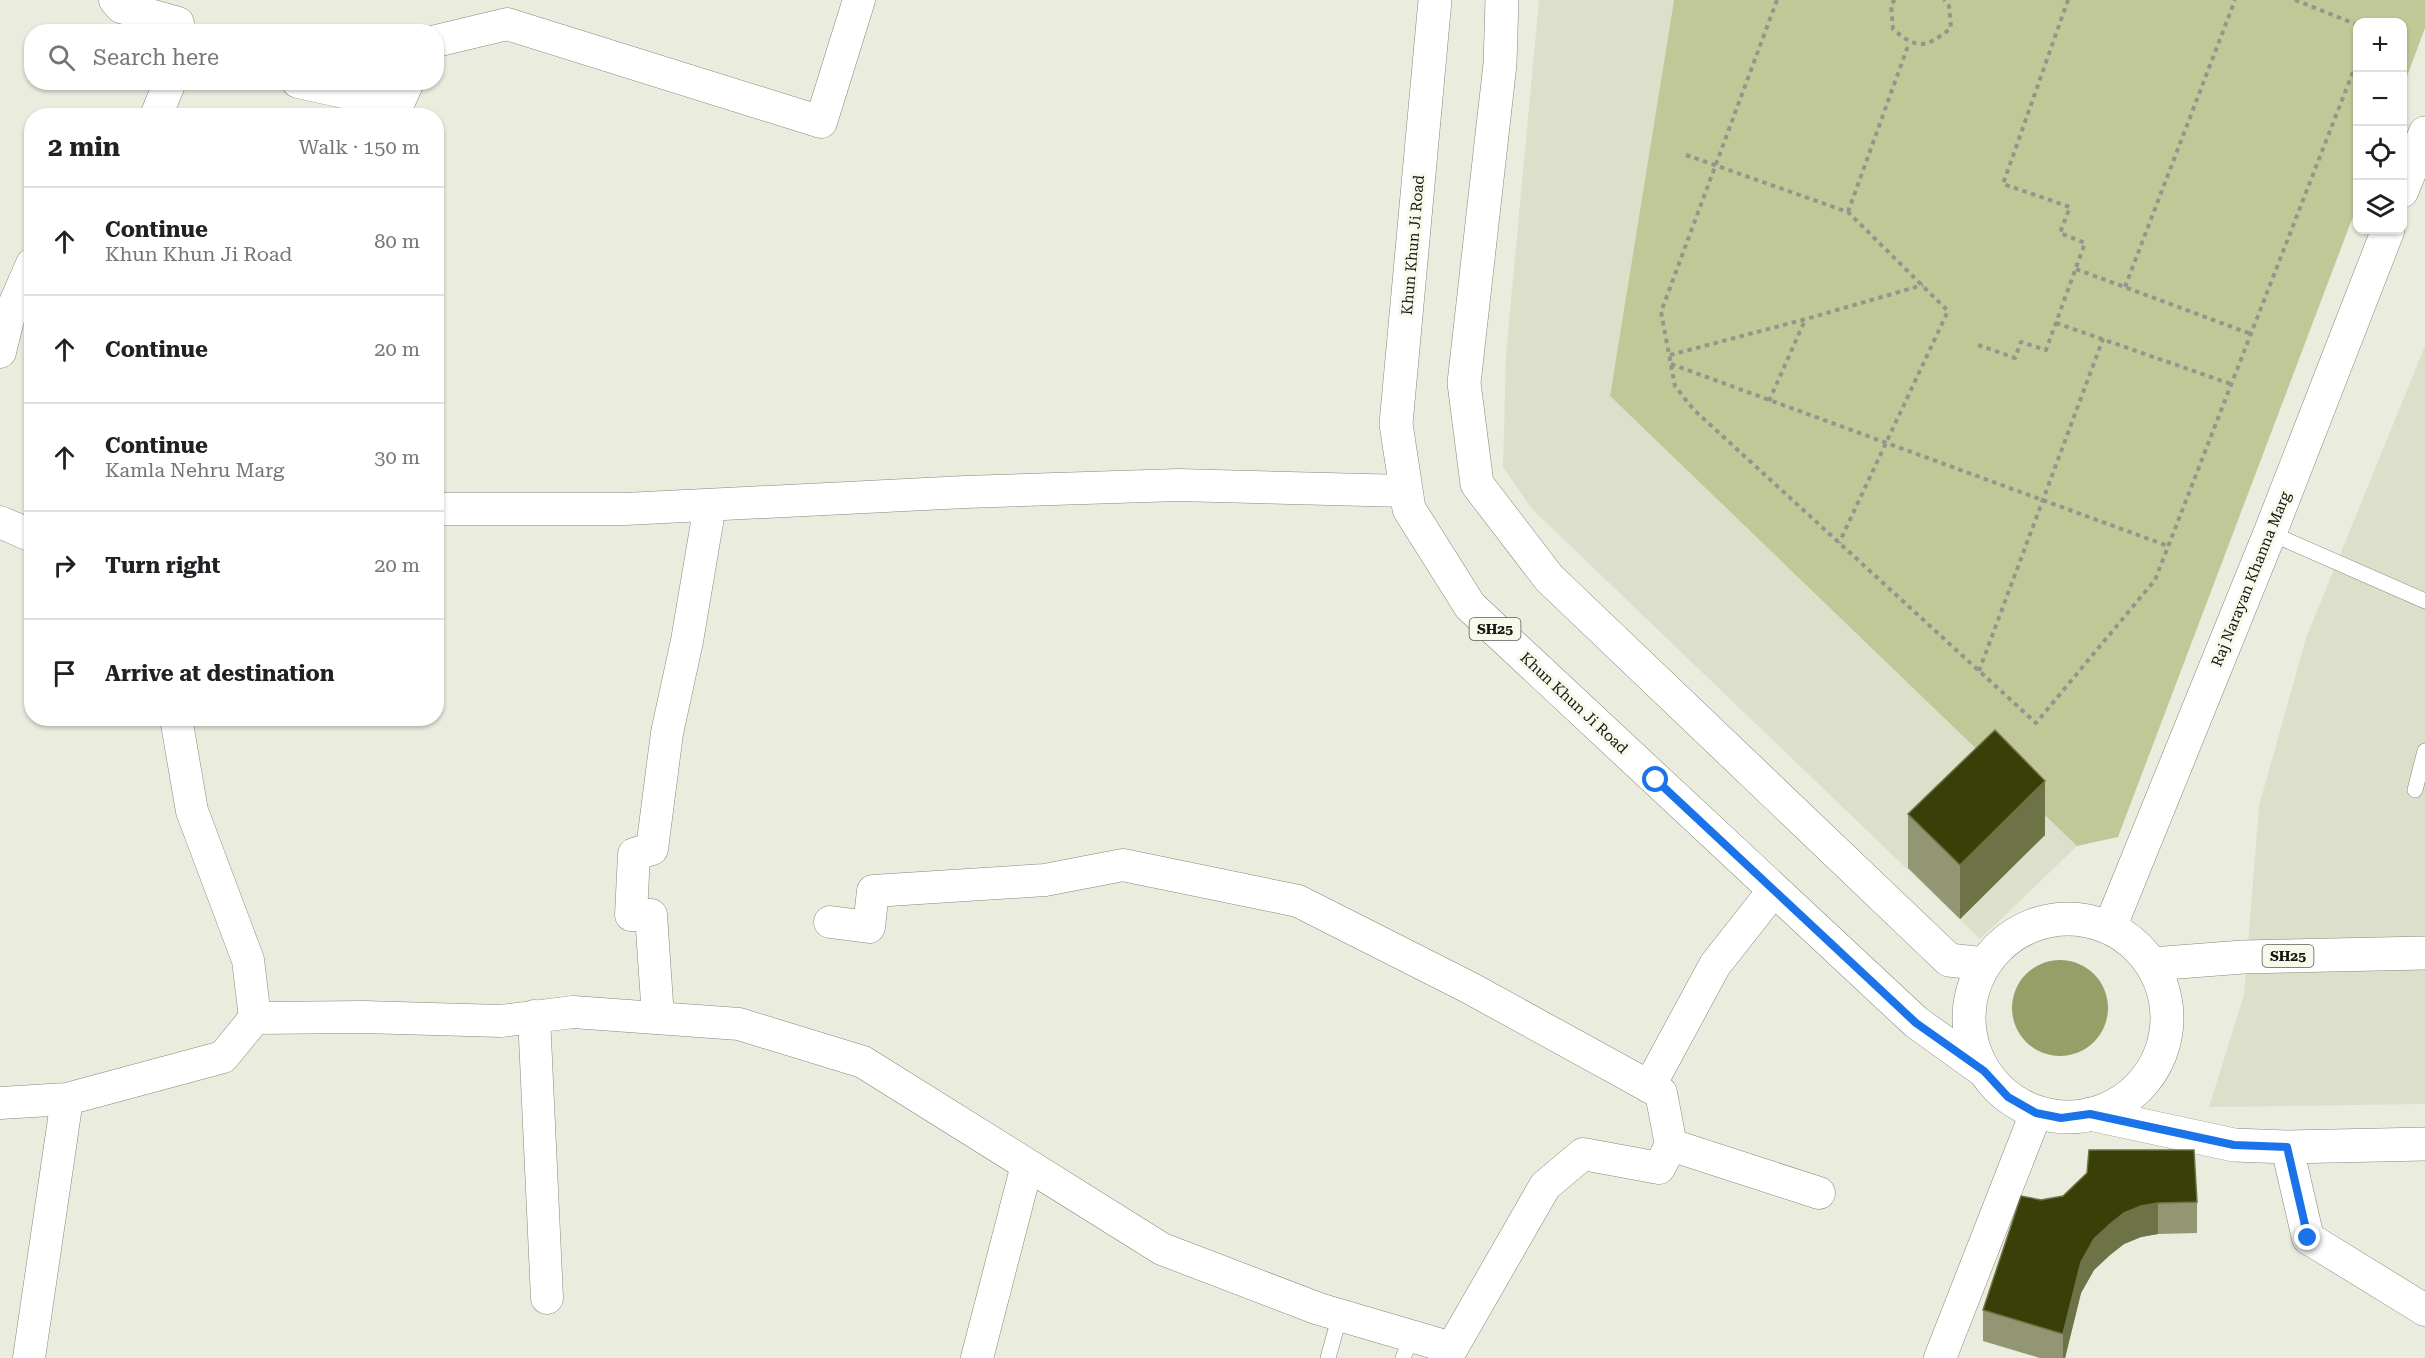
<!DOCTYPE html>
<html lang="en">
<head>
<meta charset="utf-8">
<style>
  :root { --surface:#fff; --page:#f2f2f2; --text:#202124; --muted:#757577; --line:#e0e0e0 }
  body { margin:0; font-family:"Roboto Serif",serif; background:var(--page); color:var(--text) }
  .controls { position:absolute; right:18px; top:18px; display:grid; overflow:hidden; border-radius:12px; box-shadow:0 2px 4px #0004 }
  .controls button { width:54px; height:54px; display:grid; place-items:center; padding:0; border:0; border-bottom:2px solid var(--line); background:var(--surface); color:var(--text); font:30px sans-serif }
  .stop { position:absolute; width:18px; height:18px; margin:-14px; border:4px solid #1a73e8; border-radius:50%; background:#fff }
  .stop.end { background:#1a73e8; border-color:#fff; box-shadow:0 2px 6px #0008 }
  .list { margin:0; padding:0; list-style:none }
  h2 { display:flex; justify-content:space-between; align-items:center; height:78px; margin:0; padding:0 24px; font-size:26px }
  h2 small { font-size:20px; font-weight:400; color:var(--muted) }
  .list li { display:grid; grid-template-columns:39px 1fr auto; gap:18px; align-items:center; box-sizing:border-box; height:108px; padding:0 24px; border-top:2px solid var(--line) }
  .list b { display:block; font-size:22px; white-space:nowrap }
  .list p { margin:0; font-size:20px; white-space:nowrap; color:var(--muted) }
  .list em { font-size:20px; font-style:normal; color:var(--muted) }
  .icon { flex:none; width:33px; height:33px; fill:none; stroke:currentColor; stroke-width:2; stroke-linecap:round; stroke-linejoin:round }
  .map { position:relative; flex:none; width:2425px; height:1358px; overflow:hidden }
  .search { position:absolute; background:var(--surface); box-shadow:0 2px 4px #0004; left:24px; top:24px; width:420px; height:66px; display:flex; align-items:center; gap:15px; box-sizing:border-box; padding:0 21px; border-radius:24px; color:var(--muted); font-size:22px }
  .panel { position:absolute; background:var(--surface); box-shadow:0 2px 4px #0004; left:24px; top:108px; width:420px; height:618px; border-radius:24px }
  .map>svg:first-child { display:block }
  .built { fill:#dce0cb }
  .green { fill:#c0c897 }
  .water { fill:#979f69 }
  .lines { fill:none; stroke-linecap:round; stroke-linejoin:round }
  .lane-casing { stroke:#86887c; stroke-width:16 }
  .street-casing { stroke:#86887c; stroke-width:33 }
  .secondary-casing { stroke:#86887c; stroke-width:34 }
  .primary-casing { stroke:#86887c; stroke-width:34 }
  .path { stroke:#94968c; stroke-width:4; stroke-dasharray:4.5 4.5; stroke-linecap:butt }
  .lane { stroke:#fff; stroke-width:15 }
  .street { stroke:#fff; stroke-width:32 }
  .secondary { stroke:#fff; stroke-width:33 }
  .primary { stroke:#fff; stroke-width:33 }
  .wall { fill:#929672 }
  .shaded-wall { fill:#6e7347 }
  .building { fill:#393f06; stroke:#6e7347; stroke-width:1.5 }
  .route { stroke:#1a73e8; stroke-width:8 }
  .labels { text-anchor:middle; dominant-baseline:central; stroke-width:6; stroke-linejoin:round; paint-order:stroke }
  .shield { fill:#f7f9eb; stroke:#595a52; stroke-width:1.5 }
  .shield-label { font-size:14px; font-weight:bold; fill:#151611 }
  .street-label { font-size:15px; fill:#151611; stroke:#f7f9eb }
</style>
</head>
<body>
<div class="map">
<svg width="2425" height="1358" viewBox="0 0 2425 1358">
  <rect width="100%" height="100%" fill="#eaecde"/>
  <!-- built -->
  <path class="built" d="M 1539,0 L 1674,0 L 1610,396 L 2077,846 L 1980,939 L 1532,509 L 1503,467 L 1506,354 Z
    M 2425,346 L 2425,1104 L 2209,1107 L 2244,995 L 2259,806 L 2306,638 Z"/>
  <!-- green -->
  <path class="green" d="M 1674,0 L 2425,0 L 2425,28 L 2403,87 L 2402,22 L 2358,22 L 2357,206 L 2118,837 L 2077,846 L 1610,396 Z"/>
  <!-- water -->
  <path class="water" d="M2012 1008a48 48 0 1 1 96 0a48 48 0 1 1-96 0Z"/>
  <g class="lines">
    <!-- lane casing -->
    <g class="lane-casing">
      <path id="lane" d="M 2270,533 L 2425,601
        M 2415,790 L 2425,751
        M 1328,1358 L 1340,1315
        M 1403,1358 L 1412,1336"/>
    </g>
    <!-- street casing -->
    <g class="street-casing">
      <path id="street" d="M 115,0 L 121,7 L 178,23
        M 436,41 L 507,24 L 821,122 L 859,0
        M 298,82 L 398,104 L 408,82
        M 156,116 L 170,82
        M 0,352 L 8,319 L 32,264
        M 436,509 L 625,509 L 965,492 L 1178,485 L 1406,491
        M 0,522 L 32,536
        M 176,718 L 192,811 L 248,960 L 255,1018
        M 830,922 L 869,927 L 873,891 L 1045,880 L 1123,865 L 1298,901 L 1470,988 L 1661,1093 L 1671,1145
        M 534,1016 L 547,1298
        M 658,1017 L 651,915 L 631,915 L 634,854 L 652,849 L 667,733 L 687,641 L 710,505
        M 1649,1087 L 1715,965 L 1774,890
        M 0,1103 L 67,1099 L 223,1057 L 255,1018 L 364,1017 L 501,1021 L 573,1012 L 739,1024 L 863,1062 L 1162,1249 L 1319,1309 L 1452,1348 L 1545,1186 L 1583,1154 L 1659,1168 L 1671,1145 L 1819,1193
        M 2287,1147 L 2308,1238 L 2425,1310
        M 29,1358 L 67,1099
        M 977,1358 L 1027,1165
        M 1940,1358 L 2036,1113"/>
    </g>
    <!-- secondary casing -->
    <g class="secondary-casing">
      <path id="secondary" d="M 2402,191 L 2425,133
        M 2110,927 L 2270,533 L 2388,230"/>
    </g>
    <!-- primary casing -->
    <g class="primary-casing">
      <path id="primary" d="M 1435,0 L 1396,424 L 1409,509 L 1470,606 L 1916,1022 L 1984,1071
        M 1502,0 L 1500,64 L 1464,383 L 1477,484 L 1549,578 L 1949,960 L 1984,964
        M1969 1018a99 99 0 1 1 198 0a99 99 0 1 1-198 0Z
        M 2152,964 L 2243,957 L 2425,953
        M 2090,1114 L 2234,1145 L 2287,1147 L 2425,1144"/>
    </g>
    <!-- path -->
    <path class="path" d="M 1777,0 L 1661,312 L 1675,386 L 1693,409 L 2036,723 L 2155,580 L 2358,59
      M 1895,0 L 1891,4 L 1893,29 C 1918,51 1927,47 1951,28 L 1949,6 L 1944,0
      M 2295,0 L 2358,25
      M 1686,155 L 1848,212 L 1948,311 L 1839,543
      M 1848,212 L 1909,43
      M 2076,269 L 2251,334
      M 2125,287 L 2235,0
      M 2056,323 L 2231,384
      M 1978,345 L 2015,358 L 2021,342 L 2046,350 L 2085,243 L 2060,233 L 2070,207 L 2003,184 L 2068,0
      M 1670,355 L 1806,319 L 1923,285
      M 1671,364 L 2168,546
      M 1769,401 L 1805,320
      M 1979,671 L 2103,339"/>
    <!-- lane -->
    <use href="#lane" class="lane"/>
    <!-- street -->
    <use href="#street" class="street"/>
    <!-- secondary -->
    <use href="#secondary" class="secondary"/>
    <!-- primary -->
    <use href="#primary" class="primary"/>
  </g>
  <!-- wall -->
  <path class="wall" d="M 1908,814 L 2045,835 L 1960,919 L 1908,868 Z
    M 2041,1200 L 2197,1202 L 2197,1233 L 2158,1234 L 2141,1237 L 2124,1244 L 2110,1255 L 2094,1270 L 2081,1293 L 2065,1358 L 2040,1358 L 1983,1341 L 1983,1310 Z"/>
  <!-- shaded-wall -->
  <path class="shaded-wall" d="M 2045,781 L 2045,835 L 1960,919 L 1960,865 Z
    M 2158,1203 L 2158,1234 L 2141,1237 L 2124,1244 L 2110,1255 L 2094,1270 L 2081,1293 L 2065,1358 L 2063,1358 L 2063,1334 L 2081,1262 L 2094,1239 L 2110,1224 L 2124,1213 L 2141,1206 Z"/>
  <!-- building -->
  <path class="building" d="M 1995,730 L 2045,781 L 1960,865 L 1908,814 Z
    M 2089,1150 L 2194,1150 L 2197,1202 L 2158,1203 L 2141,1206 L 2124,1213 L 2110,1224 L 2094,1239 L 2081,1262 L 2063,1334 L 1983,1310 L 2021,1196 L 2041,1200 L 2063,1196 L 2087,1173 Z"/>
  <g class="lines">
    <!-- route -->
    <path class="route" d="M 1656,780 L 1916,1023 L 1984,1071 L 2008,1097 L 2036,1113 L 2061,1118 L 2090,1114 L 2234,1145 L 2287,1147 L 2308,1238"/>
  </g>
  <g class="labels">
    <!-- shield labels -->
    <g class="shield">
      <rect x="1469.5" y="618" width="51" height="22" rx="4.5"/>
      <rect x="2262.5" y="945" width="51" height="22" rx="4.5"/>
    </g>
    <g class="shield-label">
      <text x="1495" y="629">SH25</text>
      <text x="2288" y="956">SH25</text>
    </g>
    <!-- street labels -->
    <g class="street-label">
      <text transform="translate(1413 245) rotate(-85)">Khun Khun Ji Road</text>
      <text transform="translate(2251 579) rotate(-68)">Raj Narayan Khanna Marg</text>
      <text transform="translate(1574 703) rotate(43)">Khun Khun Ji Road</text>
    </g>
  </g>
</svg>
<div class="controls">
<button>+</button>
<button>−</button>
<button><svg class="icon" aria-label="locate" viewBox="0 0 24 24"><circle cx="12" cy="12" r="6"/><path d="M12 2v4M12 18v4M2 12h4M18 12h4"/></svg></button>
<button><svg class="icon" aria-label="layers" viewBox="0 0 24 24"><path d="M12 4l9 5-9 5-9-5zM3 14l9 5 9-5"/></svg></button>
</div>
<div class="stop" style="left:1656px;top:780px"></div>
<div class="stop end" style="left:2308px;top:1238px"></div>
<div class="search"><svg class="icon" aria-label="search" viewBox="0 0 24 24"><circle cx="10" cy="10" r="6"/><path d="M15 15l6 6"/></svg>Search here</div>
<section class="panel">
<h2>2 min<small>Walk · 150 m</small></h2>
<ul class="list">
<li><svg class="icon" aria-label="ahead" viewBox="0 0 24 24"><path d="M12 20V5M6 11l6-6 6 6"/></svg><div><b>Continue</b><p>Khun Khun Ji Road</p></div><em>80 m</em></li>
<li><svg class="icon" aria-label="ahead" viewBox="0 0 24 24"><path d="M12 20V5M6 11l6-6 6 6"/></svg><div><b>Continue</b></div><em>20 m</em></li>
<li><svg class="icon" aria-label="ahead" viewBox="0 0 24 24"><path d="M12 20V5M6 11l6-6 6 6"/></svg><div><b>Continue</b><p>Kamla Nehru Marg</p></div><em>30 m</em></li>
<li><svg class="icon" aria-label="right" viewBox="0 0 24 24"><path d="M7 20v-9h11M14 6l5 5-5 5"/></svg><div><b>Turn right</b></div><em>20 m</em></li>
<li><svg class="icon" aria-label="arrive" viewBox="0 0 24 24"><path d="M6 21V4h12l-3 4 3 4H6"/></svg><div><b>Arrive at destination</b></div></li>
</ul>
</section>
</div>
</body>
</html>
